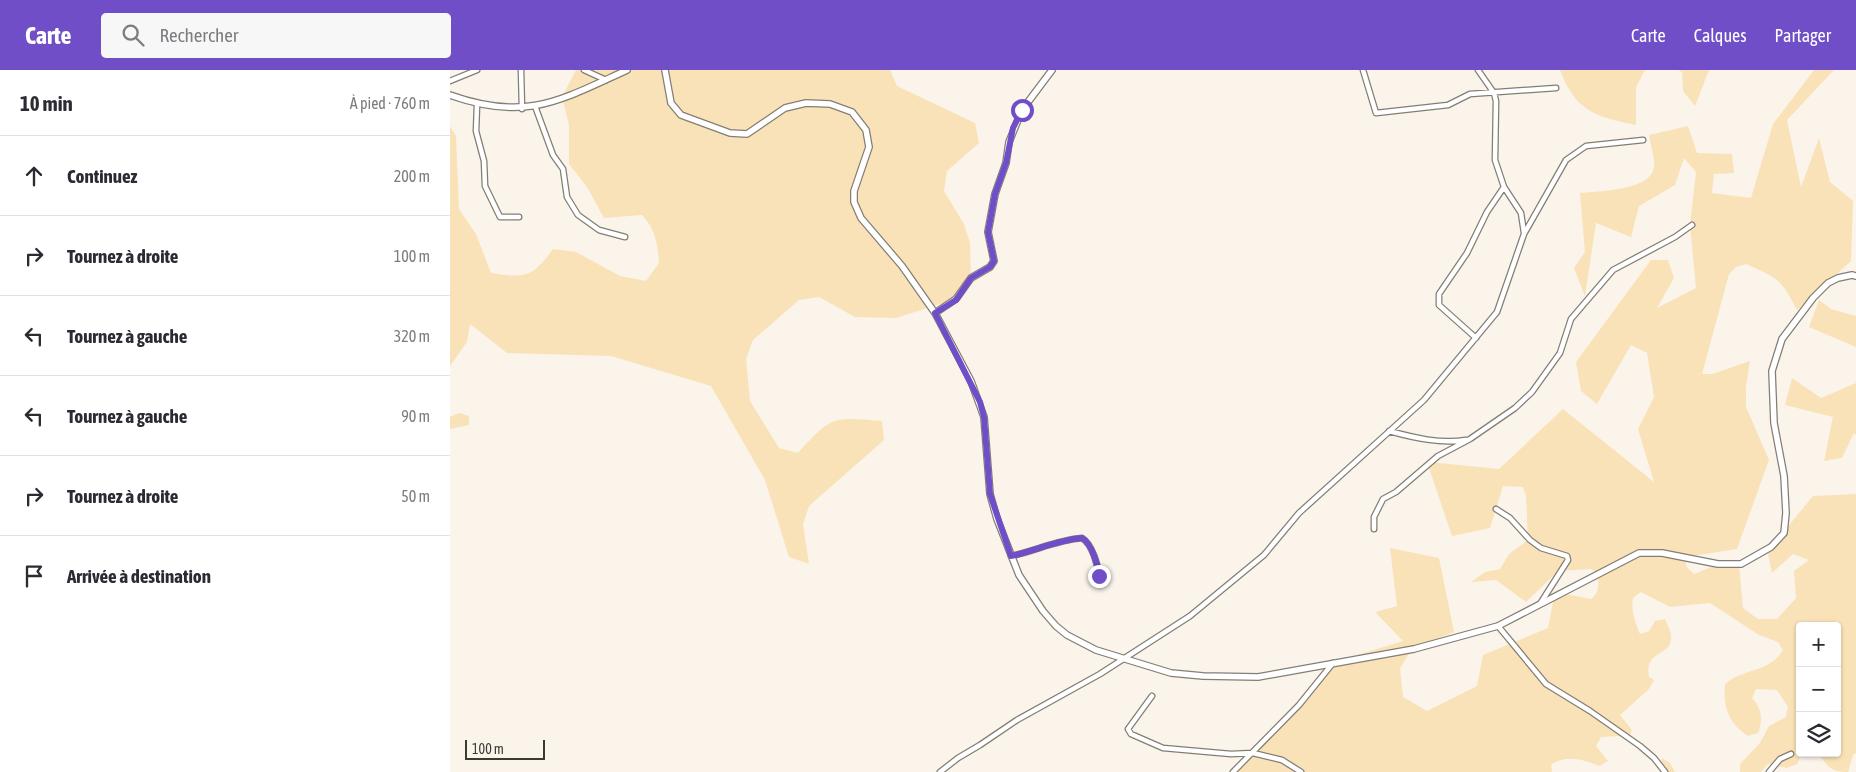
<!DOCTYPE html>
<html lang="fr">
<head>
<meta charset="utf-8">
<style>
  :root { --surface:#fff; --page:#f7f7f7; --text:#2b2b33; --muted:#7c7c81; --line:#e1e1e2; --accent:#6f4ec7 }
  body { margin:0; font-family:"Asap Condensed",sans-serif; background:var(--page); color:var(--text) }
  .controls { position:absolute; right:15px; bottom:15px; display:grid; overflow:hidden; border-radius:5px; box-shadow:0 1px 4px #0004 }
  .controls button { width:45px; height:45px; display:grid; place-items:center; padding:0; border:0; border-bottom:1px solid var(--line); background:var(--surface); color:var(--text); font:25px sans-serif }
  .scale { position:absolute; left:15px; bottom:12px; width:80px; box-sizing:border-box; padding-left:5px; border:2px solid #3b3935; border-top:0; font-size:14px; line-height:18px; white-space:nowrap; color:#3b3935; -webkit-text-stroke:4px #faf4eb; paint-order:stroke }
  .stop { position:absolute; width:15px; height:15px; margin:-11px; border:4px solid #6f4ec7; border-radius:50%; background:#fff }
  .stop.end { background:#6f4ec7; border-color:#fff; box-shadow:0 1px 5px #0008 }
  .list { margin:0; padding:0; list-style:none }
  h2 { display:flex; justify-content:space-between; align-items:center; height:65px; margin:0; padding:0 20px; font-size:21px }
  h2 small { font-size:16px; font-weight:400; color:var(--muted) }
  .list li { display:grid; grid-template-columns:32px 1fr auto; gap:15px; align-items:center; box-sizing:border-box; height:80px; padding:0 20px; border-top:1px solid var(--line) }
  .list b { display:block; font-size:19px; white-space:nowrap }
  .list em { font-size:16px; font-style:normal; color:var(--muted) }
  .icon { flex:none; width:28px; height:28px; fill:none; stroke:currentColor; stroke-width:2; stroke-linecap:round; stroke-linejoin:round }
  .map { position:relative; flex:none; width:1406px; height:702px; overflow:hidden }
  header { display:flex; align-items:center; gap:30px; box-sizing:border-box; height:70px; padding:0 25px; background:var(--accent); color:#fff }
  header strong { font-size:24px }
  nav { display:flex; gap:28px; margin-inline-start:auto; font-size:18px }
  .search { width:350px; height:45px; background:var(--page); display:flex; align-items:center; gap:12px; box-sizing:border-box; padding:0 18px; border-radius:5px; color:var(--muted); font-size:19px }
  main { display:flex }
  aside { flex:1; background:var(--surface) }
  .map>svg:first-child { display:block }
  .green { fill:#fae2b8; fill-rule:evenodd }
  .lines { fill:none; stroke-linecap:round; stroke-linejoin:round }
  .minor-casing { stroke:#837e75; stroke-width:7 }
  .tertiary-casing { stroke:#837e75; stroke-width:8 }
  .minor { stroke:#fff; stroke-width:4.5 }
  .tertiary { stroke:#fff; stroke-width:5.5 }
  .route { stroke:#6f4ec7; stroke-width:6 }
</style>
</head>
<body>
<header>
<strong>Carte</strong>
<div class="search"><svg class="icon" aria-label="search" viewBox="0 0 24 24"><circle cx="10" cy="10" r="6"/><path d="M15 15l6 6"/></svg>Rechercher</div>
<nav><a>Carte</a><a>Calques</a><a>Partager</a></nav>
</header>
<main>
<aside>
<h2>10 min<small>À pied · 760 m</small></h2>
<ul class="list">
<li><svg class="icon" aria-label="ahead" viewBox="0 0 24 24"><path d="M12 20V5M6 11l6-6 6 6"/></svg><div><b>Continuez</b></div><em>200 m</em></li>
<li><svg class="icon" aria-label="right" viewBox="0 0 24 24"><path d="M7 20v-9h11M14 6l5 5-5 5"/></svg><div><b>Tournez à droite</b></div><em>100 m</em></li>
<li><svg class="icon" aria-label="left" viewBox="0 0 24 24"><path d="M17 20v-9H6M10 6l-5 5 5 5"/></svg><div><b>Tournez à gauche</b></div><em>320 m</em></li>
<li><svg class="icon" aria-label="left" viewBox="0 0 24 24"><path d="M17 20v-9H6M10 6l-5 5 5 5"/></svg><div><b>Tournez à gauche</b></div><em>90 m</em></li>
<li><svg class="icon" aria-label="right" viewBox="0 0 24 24"><path d="M7 20v-9h11M14 6l5 5-5 5"/></svg><div><b>Tournez à droite</b></div><em>50 m</em></li>
<li><svg class="icon" aria-label="arrive" viewBox="0 0 24 24"><path d="M6 21V4h12l-3 4 3 4H6"/></svg><div><b>Arrivée à destination</b></div></li>
</ul>
</aside>
<div class="map">
<svg width="1406" height="702" viewBox="0 0 1406 702">
  <rect width="100%" height="100%" fill="#faf4eb"/>
  <!-- green -->
  <path class="green" d="M 126,0 L 440,0 L 447,16 L 525,53 L 529,73 L 497,101 L 494,121 L 514,154 L 520,173 L 521,208 L 506,229 L 446,248 L 405,247 L 369,227 L 349,230 L 303,270 L 296,289 L 300,331 L 329,378 L 348,383 C 382,346 381,347 432,351 L 434,370 L 359,436 L 353,454 L 359,494 L 339,487 L 315,410 L 261,316 L 161,286 L 57,283 L 20,254 L 17,272 L 0,296 L 0,56 L 6,66 L 9,139 L 26,164 L 41,203 C 76,208 82,208 103,179 L 126,182 L 170,206 L 196,211 L 209,193 C 208,175 205,158 192,145 L 154,148 L 137,117 L 119,94 L 119,55 L 112,27 Z
    M 1110,0 L 1195,0 L 1186,17 L 1186,55 C 1146,47 1125,41 1110,0 Z
    M 1228,0 L 1259,0 L 1245,36 L 1233,21 L 1232,2 Z
    M 1364,0 L 1384,0 L 1337,50 L 1351,117 L 1369,68 L 1380,112 L 1403,131 L 1401,191 L 1347,240 C 1330,208 1329,209 1296,194 L 1286,197 L 1279,204 L 1252,304 L 1262,304 L 1300,291 L 1296,317 L 1296,337 L 1319,390 L 1287,479 L 1236,487 L 1236,496 L 1244,504 L 1266,495 L 1289,494 L 1293,538 L 1308,549 L 1327,549 L 1346,528 L 1344,501 L 1359,490 L 1343,484 L 1322,503 L 1318,484 L 1321,477 L 1363,426 L 1406,424 L 1406,683 L 1403,685 L 1398,702 C 1385,702 1378,699 1371,687 L 1351,685 L 1347,694 L 1337,698 L 1318,694 L 1311,702 L 1290,702 L 1290,694 L 1310,673 L 1319,656 L 1336,647 L 1338,637 L 1327,620 L 1306,619 L 1302,628 C 1312,638 1313,650 1308,663 L 1298,666 C 1278,653 1273,637 1275,614 C 1293,598 1320,603 1333,580 L 1328,572 L 1309,565 L 1260,533 L 1220,537 L 1191,522 L 1183,528 C 1181,542 1185,551 1190,564 L 1199,561 L 1205,551 L 1215,549 C 1217,554 1222,563 1221,568 C 1221,587 1194,579 1199,607 L 1204,610 L 1199,619 L 1170,645 L 1182,660 L 1178,670 L 1170,666 L 1151,667 L 1146,676 L 1158,691 L 1150,696 C 1134,690 1116,684 1101,695 L 1102,702 L 780,702 L 848,635 L 881,593 L 953,571 L 925,542 L 947,536 L 940,478 L 989,488 L 1004,562 L 962,579 L 950,598 L 953,627 L 977,641 L 1027,616 L 1033,585 L 1098,558 L 1105,522 L 1141,529 C 1150,523 1148,513 1148,504 L 1141,499 L 1108,501 L 1076,532 L 1046,510 L 1021,512 L 1035,502 L 1050,499 L 1059,484 L 1078,470 L 1076,426 L 1073,417 L 1053,416 L 1040,458 L 1002,466 L 979,398 L 979,392 L 1049,399 L 1113,339 L 1204,412 L 1188,359 L 1204,327 L 1197,283 L 1181,275 L 1147,334 L 1131,321 L 1126,292 L 1201,190 L 1218,190 L 1224,208 L 1207,238 L 1246,218 L 1240,155 L 1246,102 L 1234,88 L 1225,115 L 1189,136 L 1181,167 L 1146,153 L 1135,226 L 1124,198 L 1135,182 L 1130,123 C 1148,121 1201,121 1204,97 C 1205,87 1200,74 1199,65 L 1238,56 L 1247,83 L 1282,84 L 1284,103 L 1264,104 L 1262,123 L 1301,128 L 1323,54 ZM 1350,556 L 1387,556 L 1387,683 L 1350,683 Z
    M 1369,230 L 1381,239 L 1406,246 L 1406,277 L 1359,257 Z
    M 1342,308 L 1371,328 L 1406,313 L 1406,365 L 1404,363 L 1392,388 L 1374,391 L 1383,347 L 1335,335 Z
    M 9,343 L 19,346 L 19,355 L 0,359 L 0,347 Z
    M 1212,688 L 1220,693 L 1225,702 L 1210,702 Z"/>
  <g class="lines">
    <!-- minor casing -->
    <g class="minor-casing">
      <path id="minor" d="M 71,0 L 72,39
        M 134,0 L 156,10
        M 913,0 L 926,43 L 998,35 L 1020,24 L 1106,18
        M 1028,0 L 1044,23 L 1046,31 L 1045,90 L 1054,117 L 1071,143 L 1074,163
        M 0,11 L 27,0
        M 27,35 L 26,61 L 34,91 L 35,116 L 50,147 L 69,147
        M 85,36 L 103,85 L 113,99 L 117,127 L 128,145 L 149,160 L 175,167
        M 1026,268 L 989,235 L 989,224 L 1017,183 L 1037,142 L 1054,117
        M 939,361 C 965,368 990,374 1016,370
        M 1046,439 L 1060,448 L 1080,470 L 1091,478 L 1117,486 L 1118,490 L 1090,534
        M 924,459 L 924,447 L 933,429 L 946,422 L 988,386 L 1020,369 L 1065,338 L 1082,322 L 1110,283 L 1121,249 L 1163,200 L 1225,167 L 1242,155
        M 561,486 C 585,481 607,470 632,468 C 642,474 648,495 649,506
        M 1048,556 L 1096,614 L 1140,641 L 1190,676 L 1204,688 L 1215,702
        M 702,626 L 678,659 L 681,664 L 713,678 L 781,684 L 803,683 L 832,690 L 851,702
        M 490,702 L 508,688 L 530,675 L 567,650 L 650,604 L 740,546 L 814,485 L 849,443 L 974,330 L 1047,242 L 1074,164 L 1116,90 L 1136,76 L 1193,70
        M 783,702 L 849,635 L 883,593
        M 1319,702 L 1330,689 L 1341,684"/>
    </g>
    <!-- tertiary casing -->
    <g class="tertiary-casing">
      <path id="tertiary" d="M 215,0 L 221,33 L 231,45 L 280,63 L 297,64 L 335,38 L 356,33 L 380,34 L 402,42 L 416,60 L 419,77 L 404,121 L 404,132 L 411,148 L 452,196 L 485,243 L 521,311 L 534,347 L 540,424 L 547,449 L 569,505 L 593,541 L 606,556 L 617,565 L 646,580 L 721,603 L 753,606 L 808,607 L 964,579 L 1048,556 L 1189,483 L 1212,483 L 1268,494 L 1291,494 L 1321,477 L 1334,463 L 1336,443 L 1334,406 L 1324,353 L 1322,301 L 1332,269 L 1363,228 L 1378,213 L 1388,208 L 1402,205 L 1406,206
        M 0,25 C 76,52 109,31 177,0
        M 485,243 L 506,229 L 521,208 L 540,197 L 544,191 L 538,162 L 545,124 L 556,93 L 559,72 L 572,40 L 602,0"/>
    </g>
    <!-- minor -->
    <use href="#minor" class="minor"/>
    <!-- tertiary -->
    <use href="#tertiary" class="tertiary"/>
  </g>
  <g class="lines">
    <!-- route -->
    <path class="route" d="M 572,40 L 563,58 L 556,93 L 545,124 L 538,162 L 544,191 L 540,197 L 521,208 L 506,230 L 485,243 L 530,332 L 534,347 L 540,424 L 561,486 C 585,481 607,470 632,468 C 642,474 648,495 649,506"/>
  </g>
</svg>
<div class="controls">
<button>+</button>
<button>−</button>
<button><svg class="icon" aria-label="layers" viewBox="0 0 24 24"><path d="M12 4l9 5-9 5-9-5zM3 14l9 5 9-5"/></svg></button>
</div>
<div class="scale">100 m</div>
<div class="stop" style="left:572px;top:40px"></div>
<div class="stop end" style="left:649px;top:506px"></div>
</div>
</main>
</body>
</html>
